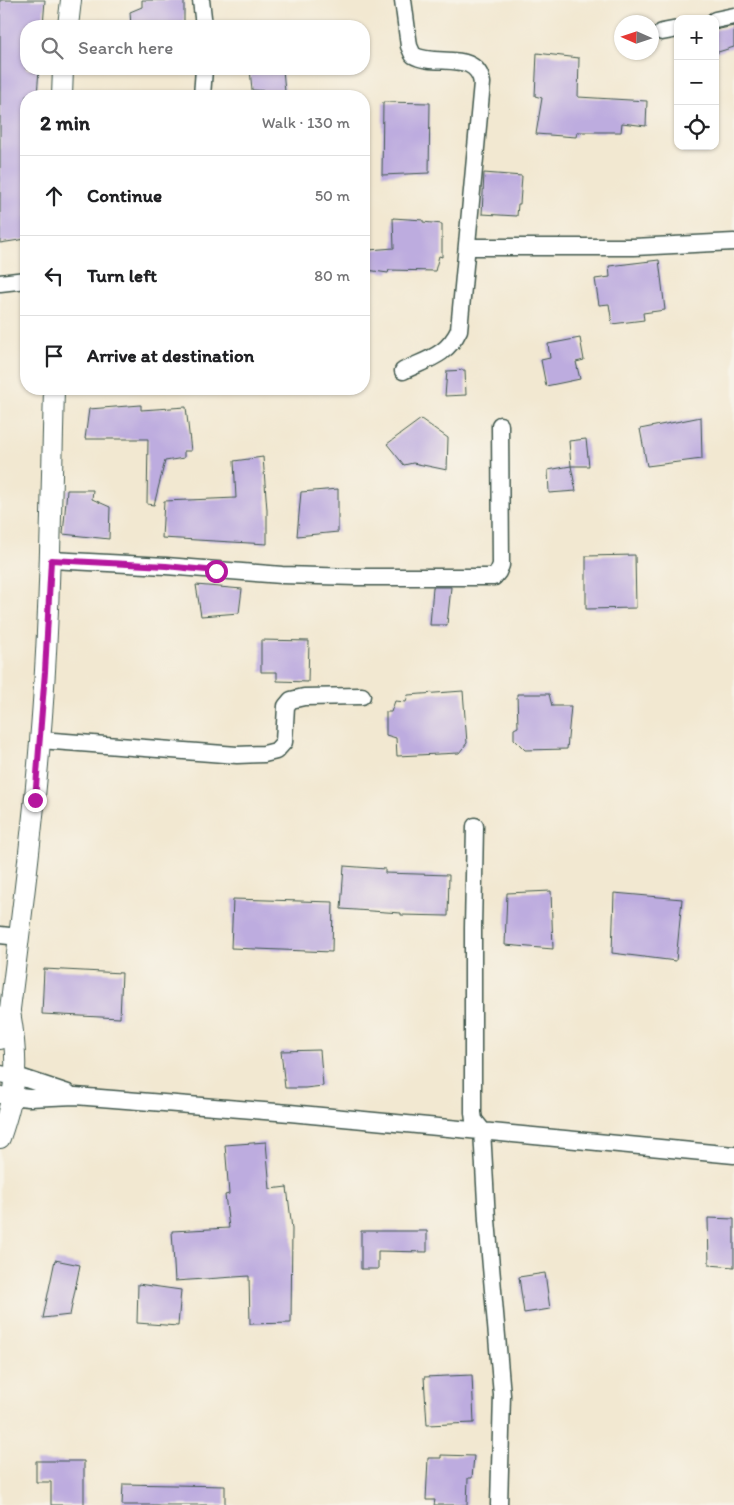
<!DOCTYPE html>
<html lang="en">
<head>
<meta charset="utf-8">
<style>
  :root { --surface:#fff; --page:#f6f6f6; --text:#202124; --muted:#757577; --line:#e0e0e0 }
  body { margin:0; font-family:Itim,sans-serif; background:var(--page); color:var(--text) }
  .controls { position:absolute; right:15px; top:15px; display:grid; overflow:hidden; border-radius:10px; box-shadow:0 1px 4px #0004 }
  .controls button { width:45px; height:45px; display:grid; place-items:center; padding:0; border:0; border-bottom:1px solid var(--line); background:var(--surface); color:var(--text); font:25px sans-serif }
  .compass { position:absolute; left:614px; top:15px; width:45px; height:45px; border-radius:50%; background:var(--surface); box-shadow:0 1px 4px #0004; rotate:273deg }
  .stop { position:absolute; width:15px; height:15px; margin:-11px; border:4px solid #b5179e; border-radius:50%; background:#fff }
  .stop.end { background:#b5179e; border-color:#fff; box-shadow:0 1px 5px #0008 }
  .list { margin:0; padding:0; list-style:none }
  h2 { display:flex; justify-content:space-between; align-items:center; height:65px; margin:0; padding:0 20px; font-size:21px }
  h2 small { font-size:16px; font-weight:400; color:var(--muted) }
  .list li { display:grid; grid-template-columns:32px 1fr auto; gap:15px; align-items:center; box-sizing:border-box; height:80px; padding:0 20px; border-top:1px solid var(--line) }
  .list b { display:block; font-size:19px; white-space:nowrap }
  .list em { font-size:16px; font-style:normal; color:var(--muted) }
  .icon { flex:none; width:28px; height:28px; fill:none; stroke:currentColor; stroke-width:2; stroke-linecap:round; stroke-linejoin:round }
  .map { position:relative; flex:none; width:734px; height:1505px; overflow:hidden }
  .search { position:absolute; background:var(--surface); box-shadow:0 1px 4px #0004; left:20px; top:20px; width:350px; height:55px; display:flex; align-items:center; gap:12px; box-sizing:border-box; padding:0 18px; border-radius:20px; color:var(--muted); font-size:19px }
  .panel { position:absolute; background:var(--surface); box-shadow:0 1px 4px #0004; left:20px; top:90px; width:350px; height:305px; border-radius:20px }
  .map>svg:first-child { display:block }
  .building { fill:#bdacdf }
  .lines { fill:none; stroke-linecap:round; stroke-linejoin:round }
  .minor-casing { stroke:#3f574c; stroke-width:19 }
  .tertiary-casing { stroke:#3f574c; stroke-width:22 }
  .minor { stroke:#fff; stroke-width:16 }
  .tertiary { stroke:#fff; stroke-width:20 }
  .route { stroke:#b5179e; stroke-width:6 }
</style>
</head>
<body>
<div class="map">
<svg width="734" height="1505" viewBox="0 0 734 1505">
  <rect width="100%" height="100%" fill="#f7f3e8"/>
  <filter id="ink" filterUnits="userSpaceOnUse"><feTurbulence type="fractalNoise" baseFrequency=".02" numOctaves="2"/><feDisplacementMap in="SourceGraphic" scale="10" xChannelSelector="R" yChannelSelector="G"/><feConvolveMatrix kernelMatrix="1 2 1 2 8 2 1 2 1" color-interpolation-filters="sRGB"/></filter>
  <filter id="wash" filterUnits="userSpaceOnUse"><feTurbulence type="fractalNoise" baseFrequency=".0096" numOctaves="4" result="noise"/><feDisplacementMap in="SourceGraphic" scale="20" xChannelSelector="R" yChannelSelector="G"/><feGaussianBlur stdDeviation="1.12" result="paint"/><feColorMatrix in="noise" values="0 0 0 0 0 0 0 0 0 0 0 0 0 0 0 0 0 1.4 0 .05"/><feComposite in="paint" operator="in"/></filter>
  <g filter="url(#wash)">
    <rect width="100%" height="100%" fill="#f2e8d1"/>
    <g id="blocks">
      <!-- building -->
      <path class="building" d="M 0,0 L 45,0 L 43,26 L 26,26 L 26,69 L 39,69 L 37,96 L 26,96 L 26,239 L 0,243 Z
        M 142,0 L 184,0 L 184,26 L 131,26 L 130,12 L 142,7 Z
        M 734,26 L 734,47 L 715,53 L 715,30 Z
        M 537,53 L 579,58 L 578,97 L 647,101 L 646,126 L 622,123 L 621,132 L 577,132 L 576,137 L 536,134 L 542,98 L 535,96 Z
        M 250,69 L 283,69 L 285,92 L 252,90 Z
        M 383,102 L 430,103 L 429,173 L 382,175 Z
        M 484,173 L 522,176 L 520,204 L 518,204 L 517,216 L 482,214 Z
        M 393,218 L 423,220 L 423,222 L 442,224 L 442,257 L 439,256 L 435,271 L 389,270 L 388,273 L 367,270 L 369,250 L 394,248 Z
        M 659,260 L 665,310 L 643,313 L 644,320 L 612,324 L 609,304 L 599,305 L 595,279 L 610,277 L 609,266 Z
        M 580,338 L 584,360 L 576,362 L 580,379 L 546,386 L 541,360 L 550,358 L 548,344 Z
        M 465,370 L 466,395 L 445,396 L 447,371 Z
        M 141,405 L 141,410 L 186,407 L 191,451 L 184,451 L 184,458 L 165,461 L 154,505 L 147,504 L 148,439 L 85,439 L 89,409 Z
        M 701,417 L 702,459 L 647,466 L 640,429 Z
        M 421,419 L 448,438 L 447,470 L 413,463 L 404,465 L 387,444 Z
        M 586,439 L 589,466 L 571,466 L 569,441 Z
        M 263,457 L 267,510 L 267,544 L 162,538 L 164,501 L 236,498 L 234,461 Z
        M 571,466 L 576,491 L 549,493 L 548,470 Z
        M 338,489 L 338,532 L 297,536 L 301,492 Z
        M 67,490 L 93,490 L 92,499 L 110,507 L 109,539 L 63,534 Z
        M 635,555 L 636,608 L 586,609 L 586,556 Z
        M 196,585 L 242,589 L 239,613 L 201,616 Z
        M 433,587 L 451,587 L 447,625 L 430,625 Z
        M 261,640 L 309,641 L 308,682 L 277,681 L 277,672 L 261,672 Z
        M 463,691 L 467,743 L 459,753 L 397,756 L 396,738 L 386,735 L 386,712 L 391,712 L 395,701 L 406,702 L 408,695 Z
        M 517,694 L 549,694 L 552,706 L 571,706 L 567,749 L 525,750 L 514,739 L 514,729 L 518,727 Z
        M 344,866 L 385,869 L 385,873 L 449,875 L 448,916 L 401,915 L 401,913 L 341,909 Z
        M 551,891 L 553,949 L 505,945 L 507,893 Z
        M 614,893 L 682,899 L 676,961 L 612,953 Z
        M 233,899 L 333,902 L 332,952 L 231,948 Z
        M 44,969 L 122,973 L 120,1018 L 42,1014 Z
        M 320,1050 L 323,1086 L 305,1088 L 285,1088 L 281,1051 Z
        M 266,1142 L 270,1189 L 287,1187 L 292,1229 L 291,1323 L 250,1324 L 249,1276 L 175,1281 L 172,1231 L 229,1228 L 225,1195 L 229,1194 L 225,1145 Z
        M 708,1218 L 734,1219 L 734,1267 L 709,1265 Z
        M 361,1231 L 427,1231 L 427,1252 L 378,1251 L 378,1269 L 361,1269 Z
        M 55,1260 L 80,1265 L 70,1315 L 43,1318 Z
        M 545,1273 L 550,1309 L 524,1313 L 519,1277 Z
        M 138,1284 L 181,1290 L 178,1326 L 137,1323 Z
        M 472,1375 L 474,1423 L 427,1425 L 424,1377 Z
        M 441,1455 L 474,1456 L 472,1478 L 468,1478 L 467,1505 L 434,1505 L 435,1500 L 426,1500 L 428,1458 L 441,1458 Z
        M 36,1461 L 84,1461 L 84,1505 L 51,1505 L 51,1482 L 36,1482 Z
        M 123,1484 L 225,1486 L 225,1505 L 122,1505 Z"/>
    </g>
  </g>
  <g filter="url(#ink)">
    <use href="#blocks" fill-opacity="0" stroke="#3f574c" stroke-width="1"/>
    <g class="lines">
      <!-- minor casing -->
      <g class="minor-casing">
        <path id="minor" d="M 201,0 L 204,26
          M 403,0 L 409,46 L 413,55 C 435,68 477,49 482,83 L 459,330 C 447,356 427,359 403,371
          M 715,20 L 734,16
          M 662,32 L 678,29
          M 202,96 L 204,69
          M 467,247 L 634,247 L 734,242
          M 0,283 L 26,280
          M 51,560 L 166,566 L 282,575 L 357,577 L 494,577 L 498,572 L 501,565 L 500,425
          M 40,740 L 237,755 L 264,754 L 276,751 L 284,742 L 286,706 L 291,700 L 304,697 L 362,696
          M 475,826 L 473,928 L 473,1113 L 474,1120 L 482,1130 L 487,1220 L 502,1395 L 499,1505
          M 0,935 L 19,937
          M 0,1074 L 23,1078 L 68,1093
          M 0,1095 L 29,1098 L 75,1096 L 290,1113 L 734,1155"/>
      </g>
      <!-- tertiary casing -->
      <g class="tertiary-casing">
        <path id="tertiary" d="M 68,26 L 71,0
          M 62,96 L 63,69
          M 0,1039 L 10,1009 C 21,920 33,831 40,741 C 50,624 51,506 54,389
          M 0,1138 C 17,1089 19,1063 10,1012"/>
      </g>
      <!-- minor -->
      <use href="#minor" class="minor"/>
      <!-- tertiary -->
      <use href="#tertiary" class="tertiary"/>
    </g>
  </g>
  <g class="lines" filter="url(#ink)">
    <!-- route -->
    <path class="route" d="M 35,800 L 45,672 L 51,560 L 166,566 L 216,571"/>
  </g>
</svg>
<div class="controls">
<button>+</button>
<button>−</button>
<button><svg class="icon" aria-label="locate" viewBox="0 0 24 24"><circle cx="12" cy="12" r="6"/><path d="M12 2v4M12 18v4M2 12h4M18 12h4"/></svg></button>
</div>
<svg class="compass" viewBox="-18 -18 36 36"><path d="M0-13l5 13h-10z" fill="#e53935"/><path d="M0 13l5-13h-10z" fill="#757577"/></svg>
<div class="stop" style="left:216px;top:571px"></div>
<div class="stop end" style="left:35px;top:800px"></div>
<div class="search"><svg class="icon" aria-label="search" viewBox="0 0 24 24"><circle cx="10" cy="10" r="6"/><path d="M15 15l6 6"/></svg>Search here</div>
<section class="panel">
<h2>2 min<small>Walk · 130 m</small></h2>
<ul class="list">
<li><svg class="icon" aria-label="ahead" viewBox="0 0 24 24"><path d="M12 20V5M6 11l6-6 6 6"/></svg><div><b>Continue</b></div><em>50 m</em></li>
<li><svg class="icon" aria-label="left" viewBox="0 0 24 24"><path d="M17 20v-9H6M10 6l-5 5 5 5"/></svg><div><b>Turn left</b></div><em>80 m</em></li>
<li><svg class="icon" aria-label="arrive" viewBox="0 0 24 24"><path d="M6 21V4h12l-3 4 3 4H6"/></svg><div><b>Arrive at destination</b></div></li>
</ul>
</section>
</div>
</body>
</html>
